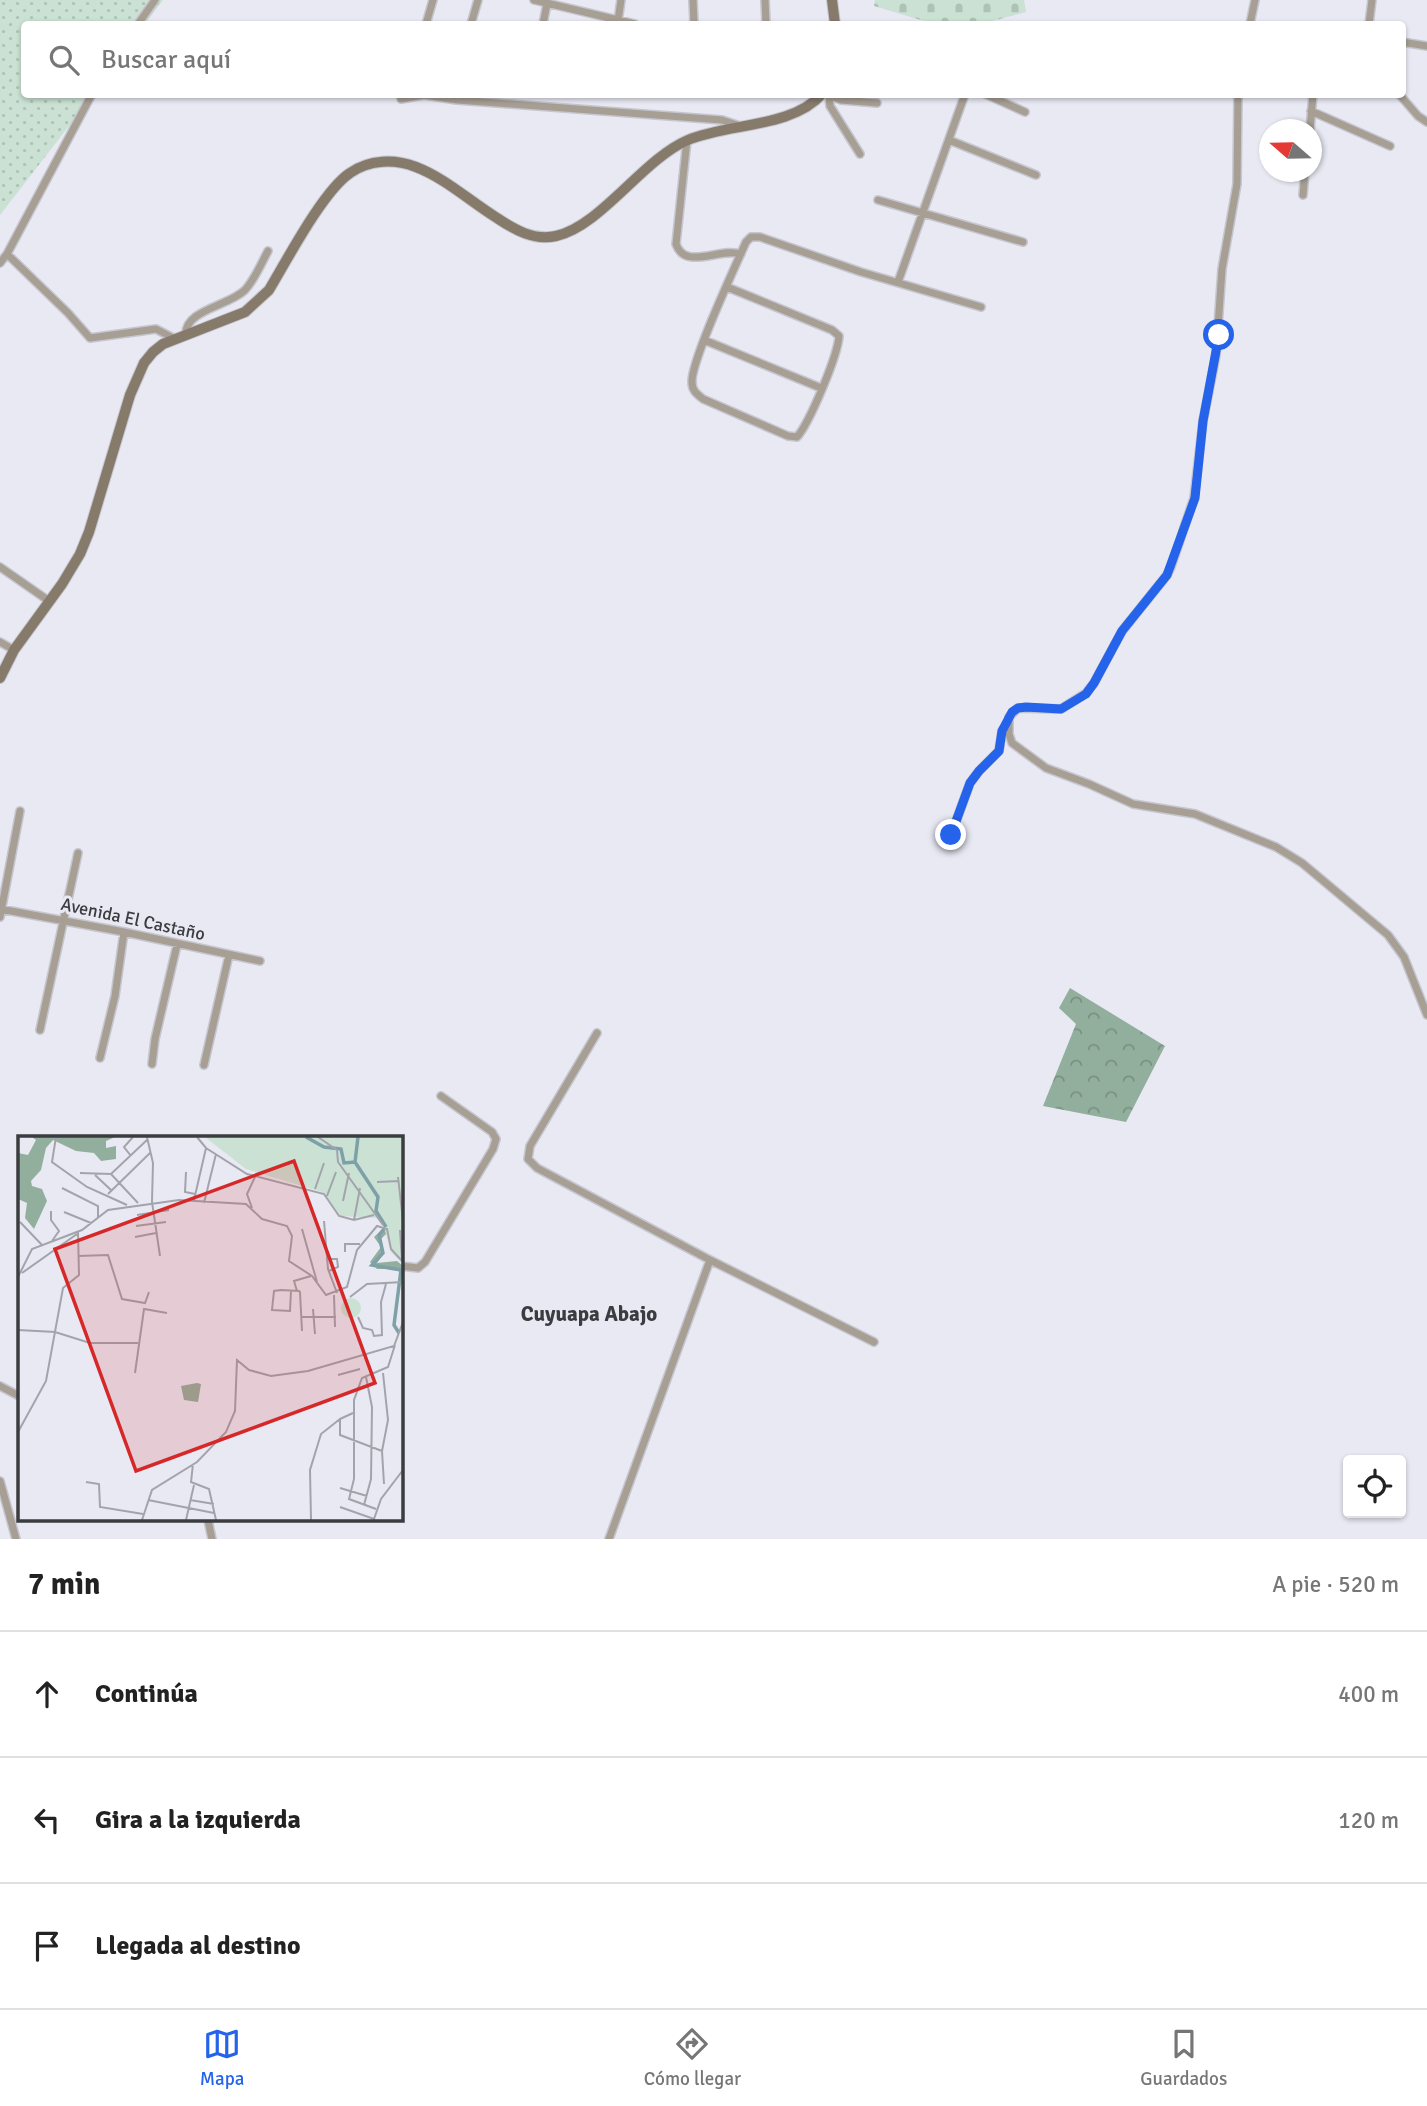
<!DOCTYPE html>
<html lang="es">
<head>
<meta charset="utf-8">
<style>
  :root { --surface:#fff; --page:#f6f6f6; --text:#222; --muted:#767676; --line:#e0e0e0; --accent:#2563eb }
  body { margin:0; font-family:Signika,sans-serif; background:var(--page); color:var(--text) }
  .controls { position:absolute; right:21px; bottom:21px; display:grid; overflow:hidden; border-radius:7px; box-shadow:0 2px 5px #0004 }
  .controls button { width:63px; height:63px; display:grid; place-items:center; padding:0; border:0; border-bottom:2px solid var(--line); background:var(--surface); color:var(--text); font:35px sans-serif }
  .compass { position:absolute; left:1259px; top:119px; width:63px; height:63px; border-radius:50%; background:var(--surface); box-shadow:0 2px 5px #0004; rotate:290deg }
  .stop { position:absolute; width:21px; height:21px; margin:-16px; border:5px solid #2563eb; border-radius:50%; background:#fff }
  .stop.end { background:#2563eb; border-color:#fff; box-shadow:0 2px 7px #0008 }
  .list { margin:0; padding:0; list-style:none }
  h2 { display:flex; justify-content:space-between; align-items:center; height:91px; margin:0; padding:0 28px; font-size:30px }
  h2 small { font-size:23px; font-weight:400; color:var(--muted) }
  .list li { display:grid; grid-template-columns:46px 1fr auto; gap:21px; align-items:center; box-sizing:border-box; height:126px; padding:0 28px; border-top:2px solid var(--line) }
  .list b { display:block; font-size:26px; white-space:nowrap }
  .list em { font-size:23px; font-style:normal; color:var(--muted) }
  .icon { flex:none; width:38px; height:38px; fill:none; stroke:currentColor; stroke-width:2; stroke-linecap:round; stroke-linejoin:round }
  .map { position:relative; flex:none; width:1427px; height:1539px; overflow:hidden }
  .search { position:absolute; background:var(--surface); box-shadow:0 2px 5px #0004; left:21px; right:21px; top:21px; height:77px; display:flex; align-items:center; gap:18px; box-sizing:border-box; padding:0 24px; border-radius:7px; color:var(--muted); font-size:26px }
  .sheet { height:469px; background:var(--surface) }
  nav { display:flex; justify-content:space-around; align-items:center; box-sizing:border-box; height:98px; border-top:2px solid var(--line); background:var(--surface); font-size:19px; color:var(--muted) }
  nav a { display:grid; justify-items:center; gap:4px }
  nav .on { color:var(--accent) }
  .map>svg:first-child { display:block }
  .forest { fill:url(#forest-crowns) }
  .cemetery { fill:url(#cemetery-stones) }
  .park { fill:url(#park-dots) }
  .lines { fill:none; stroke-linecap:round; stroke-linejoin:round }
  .street-casing { stroke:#c5c6cf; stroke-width:10 }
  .secondary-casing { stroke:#c5c6cf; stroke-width:12 }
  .street { stroke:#a79e94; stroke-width:7 }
  .secondary { stroke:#867a6b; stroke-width:10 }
  .route { stroke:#2563eb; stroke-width:9 }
  .labels { text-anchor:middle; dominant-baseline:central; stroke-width:6; stroke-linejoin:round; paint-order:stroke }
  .street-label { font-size:18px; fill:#3b3c3f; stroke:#e8e9f3 }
  .quarter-label { font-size:21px; font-weight:bold; fill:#3b3c3f; stroke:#e8e9f3 }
  .inset-river { fill:none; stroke:#7ea1a8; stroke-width:3.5 }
  .inset-road { fill:none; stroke:#a3a4ab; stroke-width:2 }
  .view { fill:#d62828; fill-opacity:0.15; stroke:#d62828; stroke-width:3.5 }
  .inset-edge { fill:none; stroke:#3b3c3f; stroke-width:3.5 }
</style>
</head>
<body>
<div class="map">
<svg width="1427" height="1539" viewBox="0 0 1427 1539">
  <defs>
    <pattern id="forest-crowns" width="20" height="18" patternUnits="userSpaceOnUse" patternTransform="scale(1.75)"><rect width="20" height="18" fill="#92af9e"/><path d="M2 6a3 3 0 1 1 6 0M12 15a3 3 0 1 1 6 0" fill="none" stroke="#789082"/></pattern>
    <pattern id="cemetery-stones" width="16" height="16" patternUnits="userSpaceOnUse" patternTransform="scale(1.75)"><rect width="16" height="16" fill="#cae1d3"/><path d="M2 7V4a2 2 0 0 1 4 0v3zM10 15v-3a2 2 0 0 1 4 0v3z" fill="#aec2b6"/></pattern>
    <pattern id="park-dots" width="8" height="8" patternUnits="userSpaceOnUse" patternTransform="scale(1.75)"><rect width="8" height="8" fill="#cae1d3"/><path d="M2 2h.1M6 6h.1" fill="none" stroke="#aec2b6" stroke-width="1.8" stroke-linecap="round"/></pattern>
  </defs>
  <rect width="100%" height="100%" fill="#e8e9f3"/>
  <!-- forest -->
  <path class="forest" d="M 1070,988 L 1165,1046 L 1126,1122 L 1043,1106 L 1076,1024 L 1059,1008 Z"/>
  <!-- cemetery -->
  <path class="cemetery" d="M 875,0 L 1024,0 L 1026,12 L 981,24 L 934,24 L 874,6 Z"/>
  <!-- park -->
  <path class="park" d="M 0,0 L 163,0 L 145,24 L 24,24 L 24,94 L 93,95 L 0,215 Z"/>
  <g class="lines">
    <!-- street casing -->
    <g class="street-casing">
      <path id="street" d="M 534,0 L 635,24
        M 693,0 L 694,24
        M 765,0 L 766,24
        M 618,21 L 621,0
        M 138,24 L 155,0
        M 426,24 L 433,0
        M 471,24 L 478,0
        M 543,24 L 547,4
        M 1250,24 L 1255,0
        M 1369,24 L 1372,0
        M 1402,42 L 1427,46
        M 985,94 L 1025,112
        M 1238,94 L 1237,184 L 1222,269 L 1216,355 L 1203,421 L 1194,498 L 1171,567 L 1167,575 L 1122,631 L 1094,683 L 1086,693 L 1061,709 L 1018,708 L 1009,717 L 1009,734 L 1012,743 L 1046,768 L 1089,784 L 1133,804 L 1195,814 L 1276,847 L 1302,863 L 1388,935 L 1404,957 L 1427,1015
        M 1399,94 L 1418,116 L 1427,122
        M 829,95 L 830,106 L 860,154
        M 829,95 L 841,100 L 877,103
        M 401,99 L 424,95 L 457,100 L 722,120 L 740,126
        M 1311,111 L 1390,146
        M 1310,130 L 1313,94
        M 687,140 L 676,244 C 685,271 720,247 741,254
        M 949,140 L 1036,175
        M 1303,195 L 1305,172
        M 878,200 L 1023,242
        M 7,254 L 68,313 L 90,338 L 156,329 L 175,339
        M 0,263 L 7,254 L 92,94
        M 898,282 L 965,94
        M 727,287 L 832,330 L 839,336 C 838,355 810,422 797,437 L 788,436 L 703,399 C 697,394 692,391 692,382 C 691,361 735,267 746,242 L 751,237 L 760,237 L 861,272 L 981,307
        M 186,335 C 184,310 229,306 245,290 C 255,279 261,264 268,251
        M 704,340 L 821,388
        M 0,567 L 49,601
        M 0,642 L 14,650
        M 951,835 L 970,783 L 979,771 L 999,751 L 1002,731 L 1007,724
        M 0,909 L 124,932 L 260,961
        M 0,917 L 20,811
        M 40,1030 L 78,853
        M 597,1033 L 530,1146 L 528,1159 L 537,1168 L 710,1260 L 874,1342
        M 100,1058 L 115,996 L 124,932
        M 152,1064 L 155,1039 L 177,945
        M 204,1065 L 229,955
        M 401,1266 L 418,1268 L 425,1262 L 493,1149 L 496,1139 L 492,1132 L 441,1096
        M 0,1386 L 19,1396
        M 0,1481 L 16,1539
        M 208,1520 L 212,1539
        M 609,1539 L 710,1260"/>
    </g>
    <!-- secondary casing -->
    <g class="secondary-casing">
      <path id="secondary" d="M 832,0 L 835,24
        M 0,678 L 14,650 L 62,584 L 80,554 L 89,532 L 130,395 L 144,363 L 153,352 L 163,344 L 245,312 L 269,290 C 287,260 323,191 350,173 C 370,159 395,159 416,167 C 445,178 471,202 497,218 C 515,230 534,241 556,236 C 601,226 643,159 688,140 C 728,123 792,128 822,94"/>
    </g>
    <!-- street -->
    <use href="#street" class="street"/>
    <!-- secondary -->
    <use href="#secondary" class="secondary"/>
  </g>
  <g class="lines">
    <!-- route -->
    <path class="route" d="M 951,835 L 970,783 L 979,771 L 999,751 L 1002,731 L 1012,712 L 1018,708 L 1026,707 L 1061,709 L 1086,694 L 1094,683 L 1122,631 L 1167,575 L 1195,498 L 1203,421 L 1219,335"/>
  </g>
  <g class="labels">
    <!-- street labels -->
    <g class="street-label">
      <text transform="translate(133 919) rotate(12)">Avenida El Castaño</text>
    </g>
    <!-- quarter labels -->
    <g class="quarter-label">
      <text x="589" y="1314">Cuyuapa Abajo</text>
    </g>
  </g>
  <!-- overview -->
  <g transform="translate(18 1136)">
    <rect width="385" height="385" fill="#e8e9f3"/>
    <path d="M 14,1 L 97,1 L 88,5 L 88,12 L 98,10 L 98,23 L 83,25 L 76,17 L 58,15 L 35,4 L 28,12 L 23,34 L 13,45 L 14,50 L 24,53 L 29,65 L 16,93 L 7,82 L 9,67 L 0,63 L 0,17 L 10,19 L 18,4 ZM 367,91 L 369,97 L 363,103 L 366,117 L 359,127 L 379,125 L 385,130 L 385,145 L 381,133 L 359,133 L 352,126 L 363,111 L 356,101 ZM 179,247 L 183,248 L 180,266 L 166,264 L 163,250 Z" fill="#92af9e"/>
    <path d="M323 172a10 10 0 1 1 20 0a10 10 0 1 1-20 0Z" fill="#cae1d3"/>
    <path d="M 187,1 L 385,1 L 385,128 L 373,116 L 366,91 L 359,82 L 322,80 L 304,56 L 228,33 Z" fill="#cae1d3"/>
    <path class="inset-river" d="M 288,1 L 306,11 L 323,13 L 326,27 L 338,26M 340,1 L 337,26 L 360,61 L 358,75 L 368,91M 366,93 L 361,99 L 365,117 L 354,129 L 383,134 L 376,189 L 381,197"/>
    <path class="inset-road" d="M 38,1 L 34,26 L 69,51 L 109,69M 129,1 L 135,27 L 134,66 L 142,120M 179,1 L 188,12 L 229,38 L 306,58 L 321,80 L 336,84 L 356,79M 300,1 L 319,14 L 320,26 L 365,89M 113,20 L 106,11 L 115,1M 168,36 L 167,56 L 177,58M 62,37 L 93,38 L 130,3M 93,38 L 120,67M 77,39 L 93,54M 380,41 L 385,85M 359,46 L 381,45M 44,52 L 80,70 L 80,81M 297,53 L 306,27M 90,58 L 133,16M 309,60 L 318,36M 176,64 L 188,12M 325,65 L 331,37M 186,67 L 198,18M 234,72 L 229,58 L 237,41M 33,75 L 33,84 L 41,95 L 34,105M 46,76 L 73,87M 119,79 L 151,74M 336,84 L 342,52M 306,85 L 310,133 L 319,157M 2,86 L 24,109M 118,90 L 148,86M 284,93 L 299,146M 382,94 L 384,125M 117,101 L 138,97M 327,116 L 327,108 L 342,108M 60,120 L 90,119 L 104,163 L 127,167 L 131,156M 308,123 L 319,123 L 320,131 L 311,135M 4,137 L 59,98M 0,141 L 14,113 L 64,94 L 90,74 L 161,64 L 228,68 L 244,83 L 269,90 L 274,100 L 271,125 L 294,140 L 308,159 L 329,151 L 339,114 L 359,90 L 369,93 L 373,113 L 385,126M 273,155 L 272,175 L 254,174 L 256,155 L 263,154 L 281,155 L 282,156 L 284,195M 279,155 L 276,145 L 293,140M 316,159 L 317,191M 332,161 L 349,148 L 385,146M 295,173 L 297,198M 283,181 L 318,181M 340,181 L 345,192 L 354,194 L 356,200 L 364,199 L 363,166 L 368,148M 0,194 L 37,196 L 72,207 L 120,207M 117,237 L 126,173 L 149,177M 365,237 L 370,284 L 364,315 L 366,348M 320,239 L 342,233M 335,277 L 322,283 L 322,299 L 364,315M 0,296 L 28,245 L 45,152 L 61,139 L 60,96M 175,328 L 173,346 L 191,353 L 198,384M 68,346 L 81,348 L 82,371 L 125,378M 322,352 L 349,360M 130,364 L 196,377M 172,364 L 196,368M 346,369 L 353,343 L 354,271 L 348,241M 322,371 L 356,383 L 363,363 L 385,334M 358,373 L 331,363 L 336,343 L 336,264 L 344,242 L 370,231 L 377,209M 124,384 L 134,354 L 179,326 L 208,296 L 217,275 L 219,224 L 231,234 L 253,240 L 290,235 L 376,210 L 385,186M 168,384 L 176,349M 293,384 L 292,334 L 303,298 L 322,283"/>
    <path class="view" d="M 276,25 L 357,247 L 118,335 L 37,113 Z"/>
    <rect width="385" height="385" class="inset-edge"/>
  </g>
</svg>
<div class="controls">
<button><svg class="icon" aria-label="locate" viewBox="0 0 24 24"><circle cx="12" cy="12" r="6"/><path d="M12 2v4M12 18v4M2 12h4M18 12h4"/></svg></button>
</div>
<svg class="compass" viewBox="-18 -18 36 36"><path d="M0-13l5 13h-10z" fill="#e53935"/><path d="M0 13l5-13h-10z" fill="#767676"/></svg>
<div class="stop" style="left:1219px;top:335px"></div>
<div class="stop end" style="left:951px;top:835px"></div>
<div class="search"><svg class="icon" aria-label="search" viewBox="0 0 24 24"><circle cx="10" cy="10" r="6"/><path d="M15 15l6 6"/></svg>Buscar aquí</div>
</div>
<section class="sheet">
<h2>7 min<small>A pie · 520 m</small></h2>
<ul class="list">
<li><svg class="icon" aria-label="ahead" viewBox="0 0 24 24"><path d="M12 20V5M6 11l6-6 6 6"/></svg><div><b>Continúa</b></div><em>400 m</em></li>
<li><svg class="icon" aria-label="left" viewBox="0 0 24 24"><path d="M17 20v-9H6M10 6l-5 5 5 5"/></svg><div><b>Gira a la izquierda</b></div><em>120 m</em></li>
<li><svg class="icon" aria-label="arrive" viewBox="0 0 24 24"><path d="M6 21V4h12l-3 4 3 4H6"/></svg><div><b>Llegada al destino</b></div></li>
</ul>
</section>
<nav>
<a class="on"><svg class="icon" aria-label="map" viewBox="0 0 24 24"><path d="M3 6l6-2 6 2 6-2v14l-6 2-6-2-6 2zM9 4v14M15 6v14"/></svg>Mapa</a>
<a><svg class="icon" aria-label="directions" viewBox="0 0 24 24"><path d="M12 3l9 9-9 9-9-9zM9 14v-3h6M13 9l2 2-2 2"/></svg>Cómo llegar</a>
<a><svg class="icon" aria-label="saved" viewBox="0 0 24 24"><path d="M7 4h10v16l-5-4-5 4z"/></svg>Guardados</a>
</nav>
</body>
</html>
